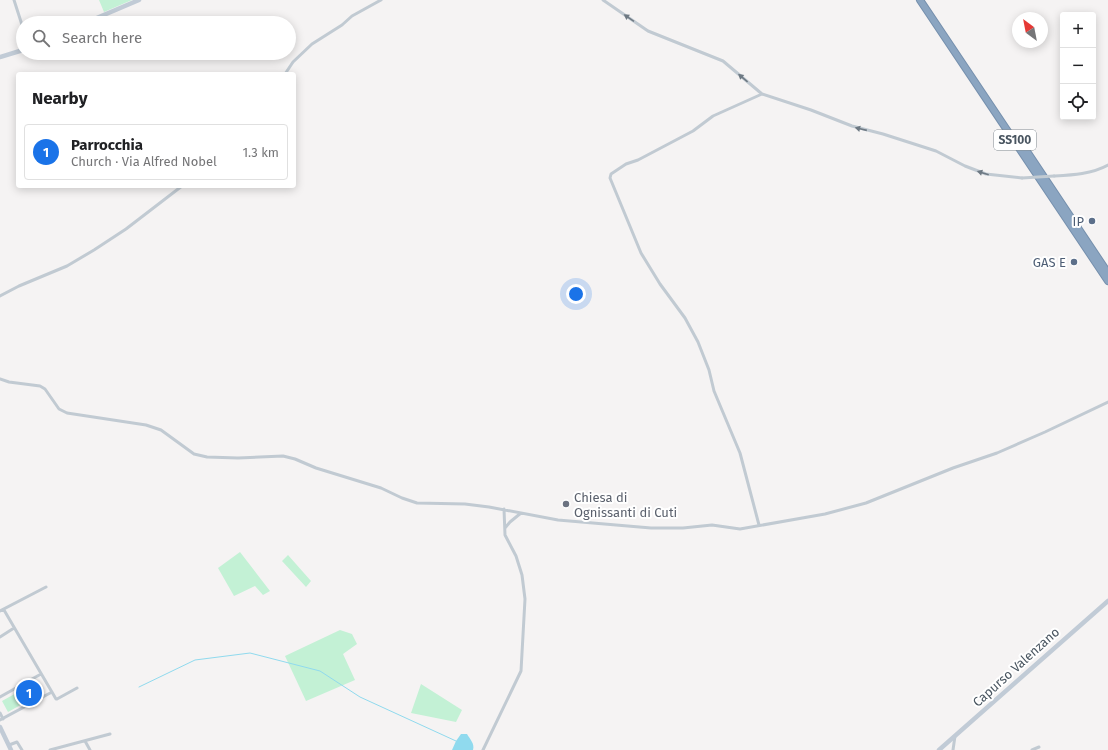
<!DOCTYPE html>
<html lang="en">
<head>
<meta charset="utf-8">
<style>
  :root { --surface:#fff; --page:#f6f6f6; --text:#202124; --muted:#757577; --line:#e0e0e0; --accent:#1a73e8 }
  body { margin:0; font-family:"Fira Sans",sans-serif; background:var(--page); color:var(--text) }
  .controls { position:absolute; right:12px; top:12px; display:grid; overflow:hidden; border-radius:4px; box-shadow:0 2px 10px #0003 }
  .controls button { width:36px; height:36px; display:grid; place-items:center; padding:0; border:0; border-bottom:1px solid var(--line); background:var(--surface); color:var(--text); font:20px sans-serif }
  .compass { position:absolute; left:1012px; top:12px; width:36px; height:36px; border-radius:50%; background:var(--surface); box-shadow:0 2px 10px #0003; rotate:328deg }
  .you { position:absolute; left:576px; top:294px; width:14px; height:14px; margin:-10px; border:3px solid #fff; border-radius:50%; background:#1a73e8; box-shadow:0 0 0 6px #1a73e833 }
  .badge { display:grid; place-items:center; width:26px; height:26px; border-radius:50%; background:var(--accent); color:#fff; font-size:13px; font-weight:700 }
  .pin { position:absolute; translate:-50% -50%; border:2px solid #fff; box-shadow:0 1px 4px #0006 }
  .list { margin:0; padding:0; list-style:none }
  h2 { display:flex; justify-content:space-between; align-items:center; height:52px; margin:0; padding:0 16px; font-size:17px }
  h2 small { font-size:13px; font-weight:400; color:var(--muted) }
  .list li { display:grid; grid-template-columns:26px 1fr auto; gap:12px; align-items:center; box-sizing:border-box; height:56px; margin:0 8px 8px; padding:0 8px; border:1px solid var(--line); border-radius:4px }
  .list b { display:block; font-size:15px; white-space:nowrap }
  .list p { margin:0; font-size:13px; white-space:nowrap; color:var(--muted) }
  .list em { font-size:13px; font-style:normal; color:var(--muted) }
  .icon { flex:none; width:22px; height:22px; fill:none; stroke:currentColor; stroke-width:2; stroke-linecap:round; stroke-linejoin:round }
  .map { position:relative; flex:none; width:1108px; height:750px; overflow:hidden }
  .search { position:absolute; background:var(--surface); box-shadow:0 2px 10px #0003; left:16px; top:16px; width:280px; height:44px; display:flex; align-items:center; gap:10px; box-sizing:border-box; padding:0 14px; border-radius:22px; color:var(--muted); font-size:15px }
  .panel { position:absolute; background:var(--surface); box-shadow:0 2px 10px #0003; left:16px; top:72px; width:280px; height:116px; border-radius:4px }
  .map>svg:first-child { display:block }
  .green { fill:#c3f1d5 }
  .water { fill:#90daee }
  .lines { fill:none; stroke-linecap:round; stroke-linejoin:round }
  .stream { stroke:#90daee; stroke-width:1 }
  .highway-casing { stroke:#7690ad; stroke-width:8 }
  .street { stroke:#c1cad2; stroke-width:3 }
  .secondary { stroke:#c1cbd6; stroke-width:4.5 }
  .highway { stroke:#8ba5c1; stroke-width:6 }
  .street-bridge { stroke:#c1cad2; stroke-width:3 }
  .oneway { fill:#6e7983 }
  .service-dot { fill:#5c6f8a; stroke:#fff; stroke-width:1.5 }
  .worship-dot { fill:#6b7280; stroke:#fff; stroke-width:1.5 }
  .labels { text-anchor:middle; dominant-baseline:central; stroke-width:4; stroke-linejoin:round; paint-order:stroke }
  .shield { fill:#fff; stroke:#808990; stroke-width:1 }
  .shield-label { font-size:12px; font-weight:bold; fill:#4a5661 }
  .service-label { font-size:13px; fill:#4e5e75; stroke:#fff; text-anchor:end }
  .worship-label { font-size:13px; fill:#5b616d; stroke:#fff; text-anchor:start }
  .street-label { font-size:13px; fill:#4a5661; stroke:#fff }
</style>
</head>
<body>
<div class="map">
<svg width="1108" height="750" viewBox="0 0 1108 750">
  <rect width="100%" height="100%" fill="#f5f3f3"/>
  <!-- green -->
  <path class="green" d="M 99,0 L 132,0 L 104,12 Z
    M 240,552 L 270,591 L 263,595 L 255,586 L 234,596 L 218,568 Z
    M 288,555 L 311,581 L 306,587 L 282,561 Z
    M 340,630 L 352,634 L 357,644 L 343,654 L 355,680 L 306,701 L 285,656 Z
    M 421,684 L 462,710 L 456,722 L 411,713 Z
    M 20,691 L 26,702 L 8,712 L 2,701 Z"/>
  <!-- water -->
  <path class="water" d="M 461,734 L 467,734 C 470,739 475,744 473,750 L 452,750 L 456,741 Z"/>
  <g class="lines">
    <!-- stream -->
    <path class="stream" d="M 139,687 L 195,660 L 250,653 L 320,671 L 360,697 L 456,741"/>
    <!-- highway casing -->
    <g class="highway-casing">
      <path id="highway" d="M 920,0 L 1108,281
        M 1020,141 L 1108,273"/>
    </g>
    <!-- street -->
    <path class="street" d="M 14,0 L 23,28
      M 603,0 L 648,31 L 723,61 L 762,94 L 811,110 L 852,126 L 883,134 L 936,151 L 965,166 L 986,174 L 1022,178
      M 285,74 L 293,62 L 312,44 L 342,25 L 352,16 L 381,0
      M 1054,176 C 1072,175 1092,174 1108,165
      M 0,296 L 19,286 L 67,266 L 94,250 L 126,229 L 182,186
      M 0,379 L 9,382 L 40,386 L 45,389 L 59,409 L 67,413 L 146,425 L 161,430 L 194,454 L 207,457 L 238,458 L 283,456 L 295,459 L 316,468 L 381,488 L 402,498 L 417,503 L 465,504 L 489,507 L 558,520 L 651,528 L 683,528 L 712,525 L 740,529 L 825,514 L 866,503 L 953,468 L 997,453 L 1045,432 L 1108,402
      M 759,525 L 740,453 L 714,391 L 709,370 L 698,342 L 685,318 L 660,284 L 641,253 L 610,178 L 611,174 L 626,164 L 638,160 L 693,131 L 713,116 L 762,94
      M 505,528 L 510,522 L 521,513
      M 4,610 L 56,699 L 57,699 L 77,688
      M 0,611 L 46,587
      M 0,637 L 14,628
      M 0,697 L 41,674
      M 0,713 L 3,719
      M 0,720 L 52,692
      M 85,741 L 90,750
      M 9,745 L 17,742 L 22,750
      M 50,750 L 110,734
      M 483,750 L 521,671 L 525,599 L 522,575 L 516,556 L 505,535 L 504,509
      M 953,750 L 955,736
      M 1032,750 L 1039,747"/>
    <!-- secondary -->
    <path class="secondary" d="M 85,23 L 139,0
      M 0,57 L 23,50
      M 0,727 L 11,750
      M 939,750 L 1108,601"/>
    <!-- highway -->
    <use href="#highway" class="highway"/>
    <!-- street-bridge -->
    <path class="street-bridge" d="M 1022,178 L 1054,176"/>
  </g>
  <!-- one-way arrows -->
  <defs><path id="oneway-solid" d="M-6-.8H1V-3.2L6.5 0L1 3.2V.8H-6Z"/></defs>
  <g class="oneway">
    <use href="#oneway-solid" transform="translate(629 18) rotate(-146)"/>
    <use href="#oneway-solid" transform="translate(743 78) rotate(-140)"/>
    <use href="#oneway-solid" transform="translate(861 129) rotate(-167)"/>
    <use href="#oneway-solid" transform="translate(983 173) rotate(-163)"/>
  </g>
  <!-- markers -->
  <g class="service-dot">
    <circle cx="1092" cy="221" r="4"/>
    <circle cx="1074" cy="262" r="4"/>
  </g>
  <circle class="worship-dot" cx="566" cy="504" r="4"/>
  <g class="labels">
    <!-- shield labels -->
    <rect class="shield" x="994" y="130" width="42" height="20" rx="3"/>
    <g class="shield-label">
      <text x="1015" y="140">SS100</text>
    </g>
    <!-- service labels -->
    <g class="service-label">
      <text x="1084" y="221">IP</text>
      <text x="1066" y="262">GAS E</text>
    </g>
    <!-- worship labels -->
    <g class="worship-label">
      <text x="574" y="497">Chiesa di<tspan x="574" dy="15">Ognissanti di Cuti</tspan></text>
    </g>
    <!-- street labels -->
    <g class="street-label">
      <text transform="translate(1016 667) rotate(-42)">Capurso Valenzano</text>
    </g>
  </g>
</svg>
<div class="controls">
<button>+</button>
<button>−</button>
<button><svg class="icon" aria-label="locate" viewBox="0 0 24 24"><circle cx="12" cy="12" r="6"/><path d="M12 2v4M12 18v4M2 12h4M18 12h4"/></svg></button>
</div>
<svg class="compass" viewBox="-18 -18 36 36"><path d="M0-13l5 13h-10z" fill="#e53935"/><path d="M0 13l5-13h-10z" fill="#757577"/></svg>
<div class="you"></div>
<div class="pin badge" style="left:29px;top:693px">1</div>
<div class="search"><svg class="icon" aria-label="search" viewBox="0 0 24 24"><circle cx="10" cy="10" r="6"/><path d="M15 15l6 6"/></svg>Search here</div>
<section class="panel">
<h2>Nearby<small></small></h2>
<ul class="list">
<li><span class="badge">1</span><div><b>Parrocchia</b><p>Church · Via Alfred Nobel</p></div><em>1.3 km</em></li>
</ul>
</section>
</div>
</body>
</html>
